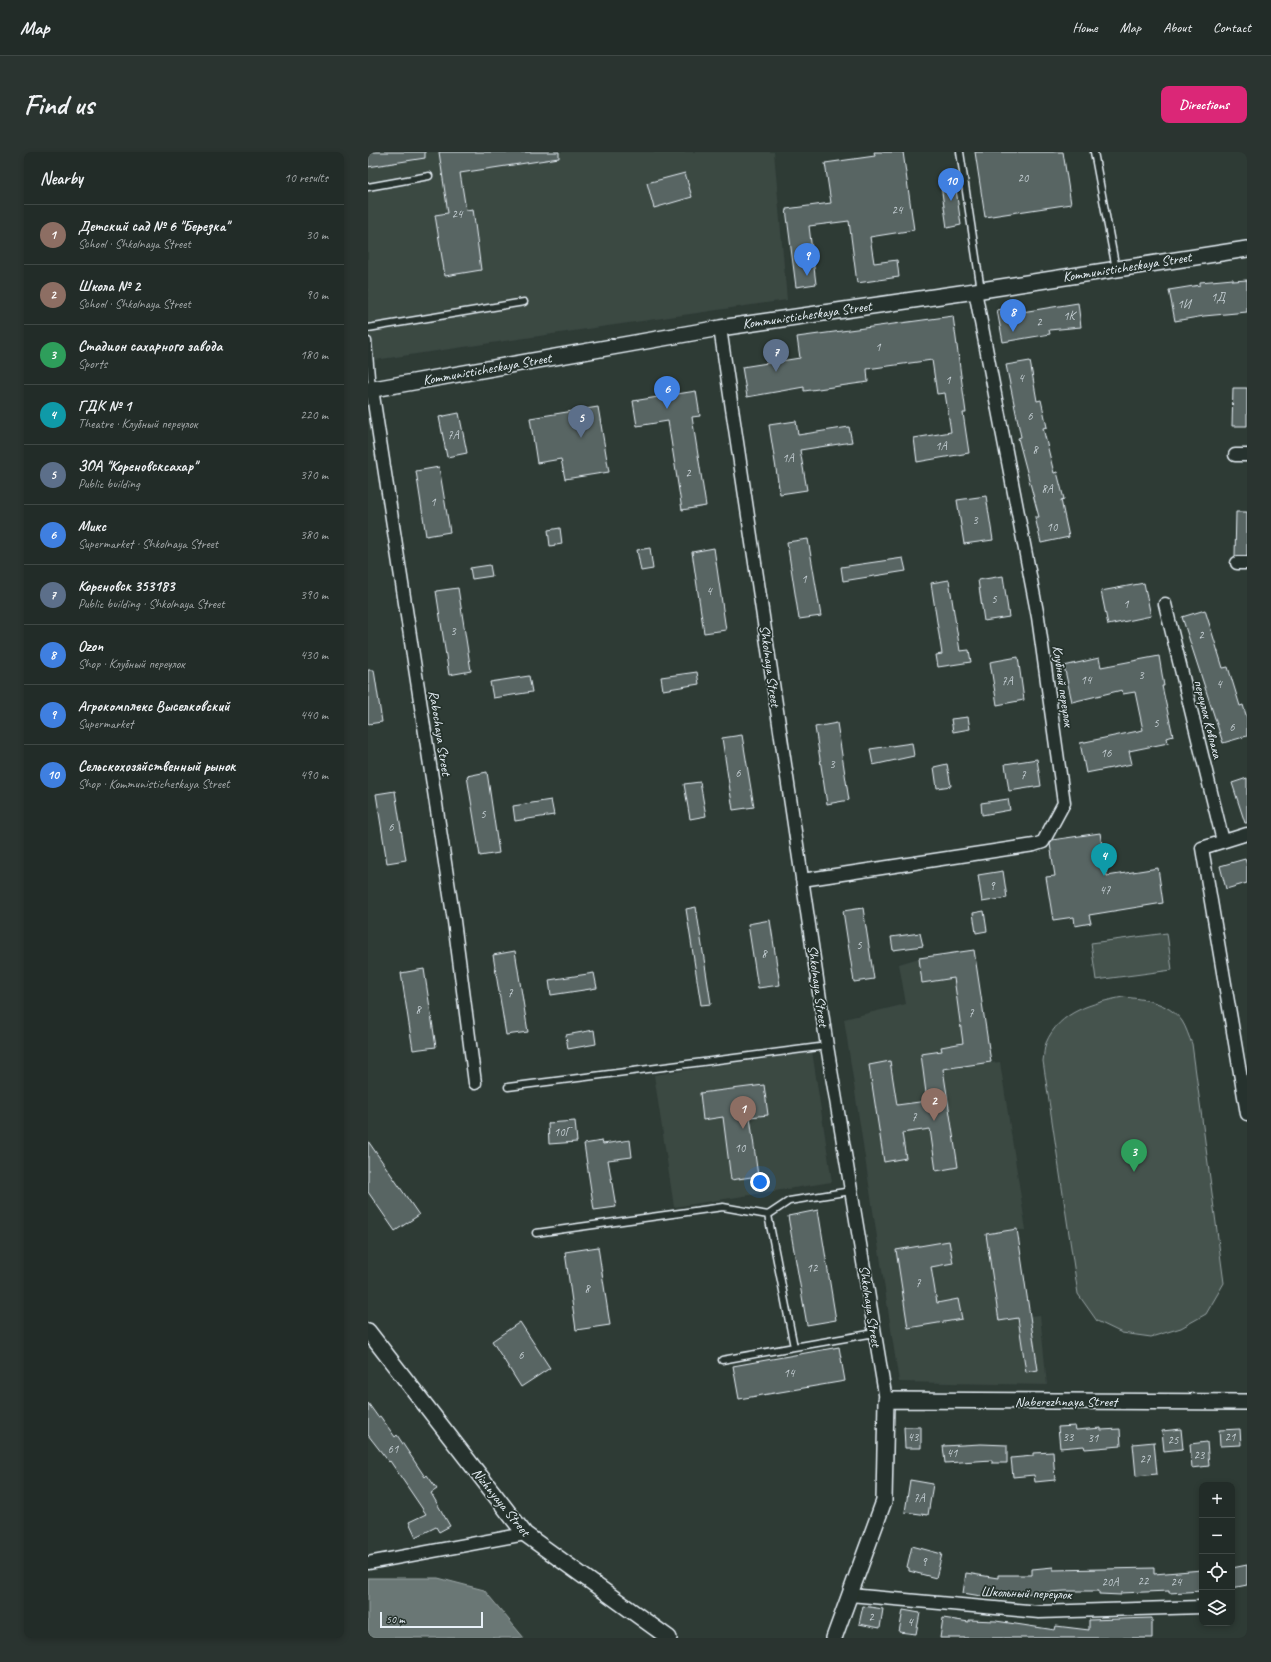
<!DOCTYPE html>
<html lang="en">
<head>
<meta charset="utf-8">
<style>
  :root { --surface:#222c28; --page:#2a3430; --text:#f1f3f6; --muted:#a2a7a8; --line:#3f4845; --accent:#db2777 }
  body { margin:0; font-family:Caveat,sans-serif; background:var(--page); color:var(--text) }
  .controls { position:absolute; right:12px; bottom:12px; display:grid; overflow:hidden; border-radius:8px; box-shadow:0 2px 6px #0003 }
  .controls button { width:36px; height:36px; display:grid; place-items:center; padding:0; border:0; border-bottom:1px solid var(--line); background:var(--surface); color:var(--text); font:20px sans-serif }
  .scale { position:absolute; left:12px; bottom:10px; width:103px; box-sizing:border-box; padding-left:4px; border:2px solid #e8f1f8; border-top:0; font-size:11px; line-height:14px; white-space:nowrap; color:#e8f1f8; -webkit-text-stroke:3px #26332d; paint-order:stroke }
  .you { position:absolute; left:392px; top:1030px; width:14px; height:14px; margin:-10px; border:3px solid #fff; border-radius:50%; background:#1a73e8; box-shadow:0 0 0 6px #1a73e833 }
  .badge { display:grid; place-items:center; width:26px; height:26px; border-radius:50%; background:var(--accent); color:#fff; font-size:13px; font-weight:700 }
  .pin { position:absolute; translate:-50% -33px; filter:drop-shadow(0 1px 2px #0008) }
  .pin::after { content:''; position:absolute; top:21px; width:14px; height:12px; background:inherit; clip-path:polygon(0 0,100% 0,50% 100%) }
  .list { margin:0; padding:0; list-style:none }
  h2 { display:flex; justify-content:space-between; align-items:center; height:52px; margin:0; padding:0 16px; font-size:17px }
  h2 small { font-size:13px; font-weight:400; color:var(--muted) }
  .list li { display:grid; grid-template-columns:26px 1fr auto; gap:12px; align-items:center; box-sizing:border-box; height:60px; padding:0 16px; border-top:1px solid var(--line) }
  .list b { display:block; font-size:15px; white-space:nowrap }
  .list p { margin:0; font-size:13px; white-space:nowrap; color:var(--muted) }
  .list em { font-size:13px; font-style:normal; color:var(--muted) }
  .icon { flex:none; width:22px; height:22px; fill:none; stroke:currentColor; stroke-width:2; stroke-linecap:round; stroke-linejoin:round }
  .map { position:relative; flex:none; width:879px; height:1486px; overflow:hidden; border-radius:8px }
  header { display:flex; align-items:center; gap:24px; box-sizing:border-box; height:56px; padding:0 20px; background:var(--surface); border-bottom:1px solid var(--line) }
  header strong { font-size:19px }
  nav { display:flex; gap:22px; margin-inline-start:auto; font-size:14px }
  .intro { display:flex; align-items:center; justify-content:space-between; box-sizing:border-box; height:96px; padding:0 24px }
  h1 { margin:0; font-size:28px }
  .button { padding:10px 18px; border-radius:8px; background:var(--accent); color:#fff; font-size:14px; font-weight:700 }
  main { display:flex; gap:24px; padding:0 24px }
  aside { flex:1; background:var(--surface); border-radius:8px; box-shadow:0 2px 6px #0003 }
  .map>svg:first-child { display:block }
  .built { fill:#3b4843 }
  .green { fill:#45524e; stroke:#96a2a3 }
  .water { fill:#6b7775; stroke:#9da8a9 }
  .building { fill:#596563; stroke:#e8f1f8 }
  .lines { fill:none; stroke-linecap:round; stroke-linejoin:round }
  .service-casing { stroke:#e8f1f8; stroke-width:9 }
  .minor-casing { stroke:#e8f1f8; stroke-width:15 }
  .tertiary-casing { stroke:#e8f1f8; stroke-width:18 }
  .service { stroke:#26332d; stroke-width:6 }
  .minor { stroke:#26332d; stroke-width:12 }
  .tertiary { stroke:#26332d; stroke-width:15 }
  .labels { text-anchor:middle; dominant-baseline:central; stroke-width:3.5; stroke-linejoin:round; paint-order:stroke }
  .number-label { font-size:12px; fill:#c4ced3 }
  .street-label { font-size:14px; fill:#e8f1f8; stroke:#26332d }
</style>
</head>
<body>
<header>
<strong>Map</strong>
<nav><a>Home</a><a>Map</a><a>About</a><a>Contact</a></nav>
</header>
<div class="intro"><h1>Find us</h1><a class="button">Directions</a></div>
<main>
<aside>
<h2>Nearby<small>10 results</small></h2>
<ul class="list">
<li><span class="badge" style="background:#8d6e63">1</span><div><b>Детский сад № 6 &quot;Березка&quot;</b><p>School · Shkolnaya Street</p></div><em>30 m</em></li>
<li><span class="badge" style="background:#8d6e63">2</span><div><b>Школа № 2</b><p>School · Shkolnaya Street</p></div><em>90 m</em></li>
<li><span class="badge" style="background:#2e9e5b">3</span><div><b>Стадион сахарного завода</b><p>Sports</p></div><em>180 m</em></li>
<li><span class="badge" style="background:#0f9aa8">4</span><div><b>ГДК № 1</b><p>Theatre · Клубный переулок</p></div><em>220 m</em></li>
<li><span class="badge" style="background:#5c6f8a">5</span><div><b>ЗОА &quot;Кореновсксахар&quot;</b><p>Public building</p></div><em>370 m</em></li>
<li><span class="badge" style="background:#3f7fe0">6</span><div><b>Микс</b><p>Supermarket · Shkolnaya Street</p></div><em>380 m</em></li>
<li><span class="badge" style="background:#5c6f8a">7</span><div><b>Кореновск 353183</b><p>Public building · Shkolnaya Street</p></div><em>390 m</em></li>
<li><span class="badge" style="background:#3f7fe0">8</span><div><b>Ozon</b><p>Shop · Клубный переулок</p></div><em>430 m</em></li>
<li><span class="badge" style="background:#3f7fe0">9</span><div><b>Агрокомплекс Выселковский</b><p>Supermarket</p></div><em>440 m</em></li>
<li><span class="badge" style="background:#3f7fe0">10</span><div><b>Сельскохозяйственный рынок</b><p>Shop · Kommunisticheskaya Street</p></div><em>490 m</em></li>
</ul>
</aside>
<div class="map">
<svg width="879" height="1486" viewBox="0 0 879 1486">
  <rect width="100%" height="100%" fill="#2e3b35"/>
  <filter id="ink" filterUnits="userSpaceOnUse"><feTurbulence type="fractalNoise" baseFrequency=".025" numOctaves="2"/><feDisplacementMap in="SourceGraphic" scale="8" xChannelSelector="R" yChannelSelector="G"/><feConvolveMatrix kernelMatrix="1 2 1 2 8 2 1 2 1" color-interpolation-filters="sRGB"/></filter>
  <g filter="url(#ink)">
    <!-- built -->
    <path class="built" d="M 0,0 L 406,0 L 419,148 L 0,209 Z
      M 606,798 L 623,911 L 632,910 L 658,1078 L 649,1078 L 662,1164 L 672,1163 L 679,1233 L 531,1230 L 476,867 L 538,852 L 531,812 L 551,806 L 553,807 Z
      M 444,899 L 464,1030 L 306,1055 L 286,923 Z"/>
    <!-- green -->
    <path class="green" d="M 799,781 L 804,818 L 728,828 L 723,791 Z
      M 755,845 C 776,847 800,850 814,869 C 818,875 821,885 824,892 L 856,1131 L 838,1162 L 813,1176 L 783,1185 L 754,1181 L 729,1169 L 710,1142 L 675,909 C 676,903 676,896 678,891 C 691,859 725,851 755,845 Z"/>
    <!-- water -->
    <path class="water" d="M 0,1426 L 70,1426 L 116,1438 L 156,1486 L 0,1486 Z"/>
    <!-- building -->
    <path class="building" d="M 0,0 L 57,0 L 57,6 L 0,15 Z
      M 71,0 L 191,0 L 191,6 L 92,21 L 98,58 L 105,57 L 113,118 L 77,124 L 67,63 L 80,61 Z
      M 506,0 L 535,0 L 546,78 L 502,85 L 506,111 L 529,108 L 531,125 L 489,131 L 481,69 L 441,74 L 448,132 L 428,135 L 418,57 L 463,51 L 457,11 L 507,4 Z
      M 607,0 L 695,0 L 703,52 L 617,65 Z
      M 317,21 L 324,45 L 286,56 L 279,31 Z
      M 586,23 L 593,73 L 579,76 L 572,26 Z
      M 865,127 L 865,129 L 879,128 L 879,160 L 836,164 L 807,169 L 801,138 L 832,133 L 832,130 Z
      M 710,151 L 713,175 L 681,178 L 682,182 L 635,190 L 629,158 L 654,154 L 654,160 Z
      M 585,164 L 598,261 L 595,261 L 601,301 L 549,310 L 546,286 L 583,280 L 577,241 L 569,242 L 564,208 L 499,217 L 500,230 L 436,239 L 436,235 L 379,245 L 374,215 L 432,206 L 429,185 Z
      M 662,209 L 669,249 L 673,248 L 679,275 L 675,276 L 686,321 L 689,320 L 696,347 L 693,348 L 701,385 L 673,391 L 667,365 L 671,365 L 650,286 L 653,285 L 638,213 Z
      M 865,236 L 879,236 L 879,274 L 864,274 Z
      M 328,239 L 332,264 L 324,265 L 338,354 L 314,358 L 300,269 L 269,274 L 265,249 Z
      M 230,255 L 241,320 L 197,327 L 193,307 L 169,311 L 162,266 Z
      M 91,261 L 99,301 L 79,305 L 71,265 Z
      M 428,269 L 430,283 L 481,275 L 484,290 L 432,298 L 439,338 L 412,342 L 401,273 Z
      M 71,315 L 82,380 L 58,384 L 48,319 Z
      M 618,344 L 625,388 L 596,392 L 589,348 Z
      M 868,360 L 879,360 L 879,404 L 867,404 Z
      M 192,376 L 194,392 L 182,394 L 180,378 Z
      M 440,387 L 453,464 L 431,467 L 419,390 Z
      M 282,396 L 285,417 L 273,419 L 269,398 Z
      M 346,396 L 358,478 L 336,481 L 324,400 Z
      M 535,406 L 538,419 L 475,429 L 473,415 Z
      M 122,413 L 124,424 L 104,427 L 102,416 Z
      M 635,424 L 641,465 L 616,469 L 610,428 Z
      M 581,428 L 592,499 L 601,498 L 603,510 L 570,515 L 568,503 L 574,502 L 563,431 Z
      M 776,431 L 783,464 L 740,473 L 733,439 Z
      M 90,436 L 103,519 L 81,523 L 68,439 Z
      M 837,458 L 855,516 L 860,515 L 872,554 L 875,553 L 879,566 L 879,584 L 855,591 L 814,465 Z
      M 791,504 L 796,534 L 794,534 L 805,584 L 799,586 L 800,591 L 761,599 L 764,612 L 718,621 L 712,591 L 775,578 L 767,540 L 755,542 L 754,538 L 704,550 L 696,514 L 731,506 L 733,515 Z
      M 650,505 L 656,548 L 629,553 L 622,510 Z
      M 0,518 L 6,518 L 14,570 L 0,572 Z
      M 329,520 L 331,532 L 295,538 L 293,525 Z
      M 161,524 L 164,540 L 125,546 L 122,530 Z
      M 600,565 L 602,577 L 585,580 L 583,567 Z
      M 469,571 L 481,648 L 459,652 L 447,575 Z
      M 374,583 L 386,655 L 365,658 L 354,586 Z
      M 544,591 L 546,604 L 505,613 L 502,597 Z
      M 669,607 L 673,634 L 641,639 L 637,612 Z
      M 579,612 L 583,634 L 569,636 L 566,615 Z
      M 119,620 L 131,701 L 112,704 L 99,624 Z
      M 879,626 L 879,671 L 877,671 L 864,631 Z
      M 332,630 L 338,664 L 322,667 L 316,632 Z
      M 27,639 L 38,708 L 19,711 L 8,642 Z
      M 640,647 L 642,658 L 614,663 L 613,651 Z
      M 183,648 L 186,663 L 147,669 L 145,654 Z
      M 732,681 L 739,724 L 790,716 L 795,751 L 721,763 L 723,771 L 707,774 L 706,765 L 685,768 L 678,725 L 687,724 L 682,692 L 684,688 Z
      M 877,707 L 879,713 L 879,731 L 858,737 L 852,714 Z
      M 635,719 L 639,746 L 614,750 L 610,723 Z
      M 328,755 L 343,852 L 333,853 L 318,757 Z
      M 495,756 L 506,827 L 486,830 L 475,759 Z
      M 616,759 L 619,779 L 608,781 L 605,761 Z
      M 402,768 L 412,833 L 390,836 L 380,772 Z
      M 552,781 L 555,794 L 525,798 L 523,785 Z
      M 606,798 L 623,910 L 575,917 L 590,1015 L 568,1019 L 562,977 L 534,981 L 538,1006 L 516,1010 L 501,913 L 522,909 L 529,953 L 559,949 L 553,902 L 574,899 L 573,895 L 595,891 L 586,826 L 554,831 L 551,806 Z
      M 147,799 L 160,880 L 138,883 L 125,803 Z
      M 56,817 L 68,895 L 45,898 L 33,821 Z
      M 226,821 L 229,836 L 183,843 L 181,828 Z
      M 226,878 L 228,892 L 200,897 L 198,883 Z
      M 396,933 L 400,963 L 382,965 L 390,1024 L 363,1028 L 355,965 L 335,968 L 332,941 Z
      M 207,969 L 209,990 L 181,992 L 180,971 Z
      M 262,988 L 264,1005 L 240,1008 L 248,1055 L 226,1058 L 216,992 L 234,989 L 235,992 Z
      M 0,989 L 51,1063 L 27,1079 L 0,1040 Z
      M 450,1058 L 468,1168 L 439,1173 L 420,1064 Z
      M 649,1077 L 670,1218 L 658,1220 L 650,1166 L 631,1169 L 618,1082 Z
      M 581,1089 L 585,1111 L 563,1115 L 569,1151 L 590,1147 L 594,1167 L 540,1176 L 528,1098 Z
      M 230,1095 L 242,1173 L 208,1178 L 197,1100 Z
      M 152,1170 L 182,1216 L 153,1235 L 124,1189 Z
      M 471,1195 L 477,1229 L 371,1247 L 365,1214 Z
      M 0,1251 L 10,1265 L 12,1264 L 27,1285 L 29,1283 L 57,1325 L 59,1323 L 69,1337 L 63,1341 L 82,1374 L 71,1380 L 68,1375 L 48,1385 L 41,1370 L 58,1362 L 22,1309 L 21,1310 L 0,1283 Z
      M 707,1274 L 708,1278 L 733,1276 L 733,1278 L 752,1277 L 753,1294 L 717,1297 L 716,1294 L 692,1296 L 690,1275 Z
      M 536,1275 L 553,1275 L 553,1296 L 537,1296 Z
      M 813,1277 L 815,1297 L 796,1299 L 794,1279 Z
      M 872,1277 L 873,1293 L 852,1294 L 851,1278 Z
      M 786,1290 L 789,1322 L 768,1324 L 765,1292 Z
      M 839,1290 L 841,1314 L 824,1316 L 822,1292 Z
      M 613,1292 L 639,1293 L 639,1311 L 624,1311 L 624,1308 L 577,1311 L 575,1294 Z
      M 685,1300 L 687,1328 L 667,1330 L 666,1323 L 645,1325 L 643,1306 L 665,1304 L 665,1301 Z
      M 542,1328 L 565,1332 L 560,1363 L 537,1360 Z
      M 544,1394 L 574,1402 L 568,1426 L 541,1419 L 541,1416 L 539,1415 Z
      M 879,1413 L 879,1433 L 864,1436 L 864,1416 Z
      M 685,1415 L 685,1418 L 786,1416 L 786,1422 L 834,1418 L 834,1439 L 801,1441 L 801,1439 L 753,1441 L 753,1443 L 731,1442 L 731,1439 L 697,1439 L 650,1442 L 650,1444 L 613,1444 L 595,1441 L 598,1421 L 630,1426 L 630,1423 L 664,1423 L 664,1417 Z
      M 495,1454 L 515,1457 L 512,1476 L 491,1472 Z
      M 535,1458 L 552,1461 L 548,1482 L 531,1480 Z
      M 575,1466 L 601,1470 L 601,1468 L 628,1469 L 687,1478 L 688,1474 L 721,1478 L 721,1468 L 784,1466 L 784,1486 L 572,1486 Z"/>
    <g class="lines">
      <!-- service casing -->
      <g class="service-casing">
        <path id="service" d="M 592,0 L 613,138
          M 726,0 L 748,117
          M 0,35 L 61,24
          M 0,176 L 156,150
          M 0,189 L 4,237
          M 140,935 L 459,894
          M 400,1063 L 421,1049 L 483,1039
          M 168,1081 L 355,1055 L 400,1063 L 426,1195 L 507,1181
          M 354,1208 L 426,1195"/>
      </g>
      <!-- minor casing -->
      <g class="minor-casing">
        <path id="minor" d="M 352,176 L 459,894 L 518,1248
          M 4,237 L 86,769 L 107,931
          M 867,303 L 879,303
          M 869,411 L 879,411
          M 797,452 L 855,689
          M 879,682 L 834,696 L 879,962
          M 434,728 L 666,693 L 675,690 L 696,651 L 670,465 L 607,139
          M 0,1411 L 157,1382
          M 482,1443 L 671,1460 L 834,1455"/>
      </g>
      <!-- tertiary casing -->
      <g class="tertiary-casing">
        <path id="tertiary" d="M 0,238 L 352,176 L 607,139 L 879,97
          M 0,1179 L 157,1382 L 301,1486
          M 466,1486 L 516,1349 L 518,1248 L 879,1250"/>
      </g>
      <!-- service -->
      <use href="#service" class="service"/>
      <!-- minor -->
      <use href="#minor" class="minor"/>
      <!-- tertiary -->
      <use href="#tertiary" class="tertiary"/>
    </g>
  </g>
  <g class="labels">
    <!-- number labels -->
    <g class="number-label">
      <text x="655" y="26">20</text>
      <text x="529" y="58">24</text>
      <text x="89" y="62">24</text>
      <text x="850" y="145">1Д</text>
      <text x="816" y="152">1И</text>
      <text x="701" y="164">1К</text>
      <text x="671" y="170">2</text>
      <text x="510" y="195">1</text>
      <text x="653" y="226">4</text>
      <text x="580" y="228">1</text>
      <text x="662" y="264">6</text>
      <text x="85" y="283">7А</text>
      <text x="573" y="294">1А</text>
      <text x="667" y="298">8</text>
      <text x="420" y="306">1А</text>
      <text x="320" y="321">2</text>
      <text x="679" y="337">8А</text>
      <text x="65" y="350">1</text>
      <text x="607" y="368">3</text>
      <text x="684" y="375">10</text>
      <text x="436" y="427">1</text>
      <text x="341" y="439">4</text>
      <text x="626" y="447">5</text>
      <text x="758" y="452">1</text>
      <text x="85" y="479">3</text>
      <text x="833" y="483">2</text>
      <text x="773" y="523">3</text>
      <text x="718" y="528">14</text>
      <text x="639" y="529">7А</text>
      <text x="851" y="532">4</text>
      <text x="788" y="571">5</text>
      <text x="864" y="575">6</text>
      <text x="738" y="601">16</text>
      <text x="464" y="612">3</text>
      <text x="370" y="621">6</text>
      <text x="655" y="623">7</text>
      <text x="115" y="662">5</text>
      <text x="23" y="675">6</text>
      <text x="624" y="734">9</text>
      <text x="737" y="738">47</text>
      <text x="491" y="793">5</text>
      <text x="396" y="802">8</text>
      <text x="142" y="841">7</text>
      <text x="50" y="858">8</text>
      <text x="603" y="861">7</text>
      <text x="546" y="965">7</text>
      <text x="194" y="980">10Г</text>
      <text x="372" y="996">10</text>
      <text x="444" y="1116">12</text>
      <text x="550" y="1131">7</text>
      <text x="219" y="1137">8</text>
      <text x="153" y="1203">6</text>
      <text x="421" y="1221">14</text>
      <text x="545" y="1285">43</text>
      <text x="700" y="1285">33</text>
      <text x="862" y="1285">21</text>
      <text x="725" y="1286">31</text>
      <text x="805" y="1288">25</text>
      <text x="25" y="1297">61</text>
      <text x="584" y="1301">41</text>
      <text x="831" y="1303">23</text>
      <text x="777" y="1307">27</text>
      <text x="551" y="1346">7А</text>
      <text x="556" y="1410">9</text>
      <text x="775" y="1429">22</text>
      <text x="742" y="1430">20А</text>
      <text x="808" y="1430">24</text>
      <text x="503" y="1465">2</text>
      <text x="542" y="1470">4</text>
    </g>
    <!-- street labels -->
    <g class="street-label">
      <text transform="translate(759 115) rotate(-9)">Kommunisticheskaya Street</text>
      <text transform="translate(439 163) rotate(-8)">Kommunisticheskaya Street</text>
      <text transform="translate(119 217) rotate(-10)">Kommunisticheskaya Street</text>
      <text transform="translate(402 514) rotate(82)">Shkolnaya Street</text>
      <text transform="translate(695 534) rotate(82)">Клубный переулок</text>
      <text transform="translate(840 567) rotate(76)">переулок Ковпака</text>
      <text transform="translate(72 581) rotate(81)">Rabochaya Street</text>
      <text transform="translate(450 834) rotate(82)">Shkolnaya Street</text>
      <text transform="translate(502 1154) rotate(81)">Shkolnaya Street</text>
      <text x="698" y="1249">Naberezhnaya Street</text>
      <text transform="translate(133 1350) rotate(51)">Nizhnyaya Street</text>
      <text transform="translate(658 1441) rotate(2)">Школьный переулок</text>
    </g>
  </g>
</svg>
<div class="controls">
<button>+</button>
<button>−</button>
<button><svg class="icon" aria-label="locate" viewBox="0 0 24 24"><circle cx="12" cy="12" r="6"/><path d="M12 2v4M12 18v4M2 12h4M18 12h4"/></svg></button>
<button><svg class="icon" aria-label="layers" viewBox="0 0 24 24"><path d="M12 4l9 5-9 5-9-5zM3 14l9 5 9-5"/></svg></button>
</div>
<div class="scale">50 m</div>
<div class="you"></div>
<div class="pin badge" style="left:375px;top:977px;background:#8d6e63">1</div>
<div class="pin badge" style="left:566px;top:969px;background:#8d6e63">2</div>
<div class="pin badge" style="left:766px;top:1020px;background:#2e9e5b">3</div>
<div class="pin badge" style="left:736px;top:724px;background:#0f9aa8">4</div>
<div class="pin badge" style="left:213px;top:286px;background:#5c6f8a">5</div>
<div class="pin badge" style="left:299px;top:257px;background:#3f7fe0">6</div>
<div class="pin badge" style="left:408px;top:220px;background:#5c6f8a">7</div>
<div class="pin badge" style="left:645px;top:180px;background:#3f7fe0">8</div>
<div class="pin badge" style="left:439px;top:124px;background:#3f7fe0">9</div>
<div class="pin badge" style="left:583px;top:49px;background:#3f7fe0">10</div>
</div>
</main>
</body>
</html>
